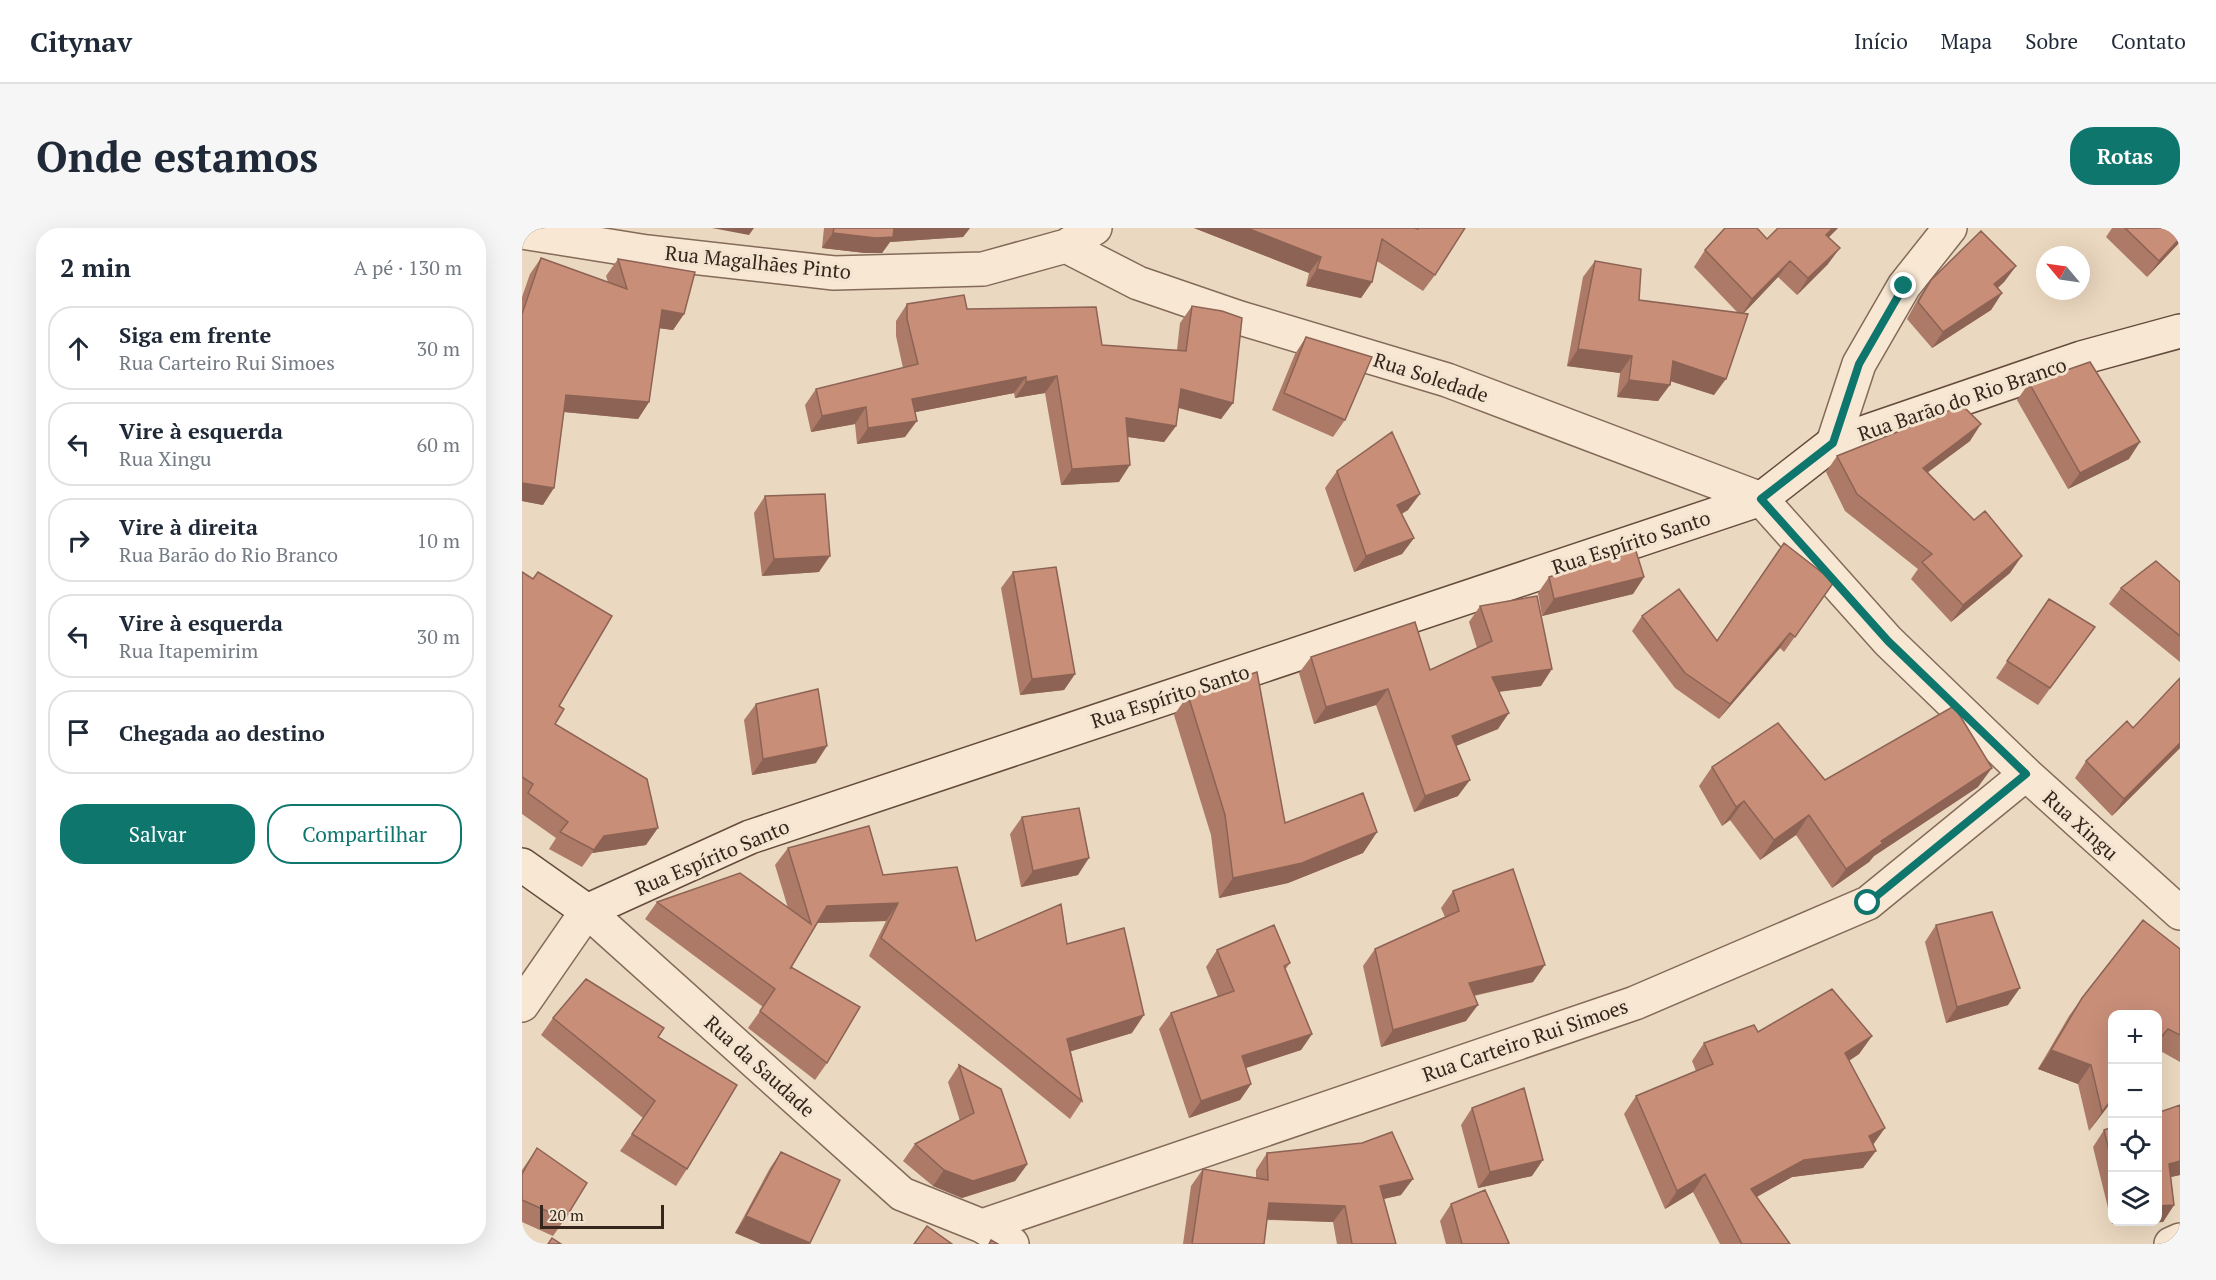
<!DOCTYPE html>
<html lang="pt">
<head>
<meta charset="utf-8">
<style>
  :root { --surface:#fff; --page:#f6f6f7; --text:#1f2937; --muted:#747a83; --line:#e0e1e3; --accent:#0f766e }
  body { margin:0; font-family:"PT Serif",serif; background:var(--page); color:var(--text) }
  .controls { position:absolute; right:18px; bottom:18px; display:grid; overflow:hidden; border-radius:12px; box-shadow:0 6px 24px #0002 }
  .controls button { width:54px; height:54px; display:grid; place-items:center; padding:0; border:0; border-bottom:2px solid var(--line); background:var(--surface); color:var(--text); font:30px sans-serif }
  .compass { position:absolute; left:1514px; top:18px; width:54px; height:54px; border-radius:50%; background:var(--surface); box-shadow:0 6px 24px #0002; rotate:299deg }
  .scale { position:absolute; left:18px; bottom:15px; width:124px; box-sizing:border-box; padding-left:6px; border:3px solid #34251d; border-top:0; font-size:16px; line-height:21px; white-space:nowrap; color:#34251d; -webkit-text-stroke:4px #f3e4cf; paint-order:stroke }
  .stop { position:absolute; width:18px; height:18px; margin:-14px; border:4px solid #0f766e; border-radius:50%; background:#fff }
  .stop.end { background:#0f766e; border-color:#fff; box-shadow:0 2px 6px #0008 }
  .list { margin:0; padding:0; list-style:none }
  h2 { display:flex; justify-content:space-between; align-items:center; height:78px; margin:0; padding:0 24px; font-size:26px }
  h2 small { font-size:20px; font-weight:400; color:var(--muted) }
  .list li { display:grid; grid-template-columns:39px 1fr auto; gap:18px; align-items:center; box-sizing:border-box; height:84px; margin:0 12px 12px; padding:0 12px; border:2px solid var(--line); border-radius:24px }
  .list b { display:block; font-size:22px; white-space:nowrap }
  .list p { margin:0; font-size:20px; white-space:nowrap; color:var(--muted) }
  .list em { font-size:20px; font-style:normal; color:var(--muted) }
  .actions { display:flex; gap:12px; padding:18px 24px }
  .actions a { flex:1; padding:14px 0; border:2px solid var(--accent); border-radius:24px; text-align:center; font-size:21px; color:var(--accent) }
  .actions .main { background:var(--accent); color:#fff }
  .icon { flex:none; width:33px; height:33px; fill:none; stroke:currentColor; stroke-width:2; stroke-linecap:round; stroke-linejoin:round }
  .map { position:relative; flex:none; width:1658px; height:1016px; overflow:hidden; border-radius:24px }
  header { display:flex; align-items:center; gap:36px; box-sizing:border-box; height:84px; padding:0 30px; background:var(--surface); border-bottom:2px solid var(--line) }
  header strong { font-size:28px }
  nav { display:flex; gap:33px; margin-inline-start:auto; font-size:21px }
  .intro { display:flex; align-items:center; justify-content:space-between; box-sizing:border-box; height:144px; padding:0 36px }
  h1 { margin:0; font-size:42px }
  .button { padding:15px 27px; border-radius:24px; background:var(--accent); color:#fff; font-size:21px; font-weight:700 }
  main { display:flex; gap:36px; padding:0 36px }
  aside { flex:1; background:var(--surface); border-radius:24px; box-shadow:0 6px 24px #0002 }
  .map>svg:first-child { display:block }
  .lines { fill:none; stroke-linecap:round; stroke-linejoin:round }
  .street-casing { stroke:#846a59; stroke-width:36 }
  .secondary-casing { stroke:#654b3c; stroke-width:36 }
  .street { stroke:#f7e7d3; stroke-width:33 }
  .secondary { stroke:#f7e7d3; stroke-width:33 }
  .wall { fill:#ac7a67 }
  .shaded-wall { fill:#8c6354 }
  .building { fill:#c88e78; stroke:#8c6354; stroke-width:1.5 }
  .route { stroke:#0f766e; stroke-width:8 }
  .labels { text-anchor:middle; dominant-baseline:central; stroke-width:6; stroke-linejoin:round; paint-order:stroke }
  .street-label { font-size:20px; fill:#34251d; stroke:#f3e4cf }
</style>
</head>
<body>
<header>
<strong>Citynav</strong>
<nav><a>Início</a><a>Mapa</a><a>Sobre</a><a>Contato</a></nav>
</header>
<div class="intro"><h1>Onde estamos</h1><a class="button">Rotas</a></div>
<main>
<aside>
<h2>2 min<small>A pé · 130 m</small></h2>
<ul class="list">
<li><svg class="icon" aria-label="ahead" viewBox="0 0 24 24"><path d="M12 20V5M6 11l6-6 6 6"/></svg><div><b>Siga em frente</b><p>Rua Carteiro Rui Simoes</p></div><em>30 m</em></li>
<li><svg class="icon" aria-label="left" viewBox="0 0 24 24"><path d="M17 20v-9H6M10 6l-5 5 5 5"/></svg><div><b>Vire à esquerda</b><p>Rua Xingu</p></div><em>60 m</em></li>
<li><svg class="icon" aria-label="right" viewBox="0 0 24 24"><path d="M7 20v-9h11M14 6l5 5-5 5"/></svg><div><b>Vire à direita</b><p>Rua Barão do Rio Branco</p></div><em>10 m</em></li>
<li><svg class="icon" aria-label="left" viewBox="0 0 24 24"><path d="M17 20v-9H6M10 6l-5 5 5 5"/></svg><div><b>Vire à esquerda</b><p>Rua Itapemirim</p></div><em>30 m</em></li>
<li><svg class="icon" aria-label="arrive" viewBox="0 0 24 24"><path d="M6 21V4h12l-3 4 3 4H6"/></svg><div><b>Chegada ao destino</b></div></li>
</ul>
<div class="actions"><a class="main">Salvar</a><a>Compartilhar</a></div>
</aside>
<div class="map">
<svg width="1658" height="1016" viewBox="0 0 1658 1016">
  <rect width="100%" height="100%" fill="#ebd8c0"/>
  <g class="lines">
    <!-- street casing -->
    <g class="street-casing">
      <path id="street" d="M 0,4 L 125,24 L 312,45 L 461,41 L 544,18 L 573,0
        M 544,18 L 616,55 L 718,90 L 925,152 L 1239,271 L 1366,413 L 1504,546 L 1658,685
        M 1311,215 L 1337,136 L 1382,58 L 1428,0
        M 0,777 L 65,683 L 380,966 L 460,998 L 490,1016
        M 460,998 L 1113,775 L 1346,675 L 1504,546
        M 1649,1016 L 1658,1012"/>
    </g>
    <!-- secondary casing -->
    <g class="secondary-casing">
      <path id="secondary" d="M 0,637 L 65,683 L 228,609 L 1239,271 L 1311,215 L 1559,130 L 1658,103"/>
    </g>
    <!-- street -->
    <use href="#street" class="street"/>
    <!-- secondary -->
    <use href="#secondary" class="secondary"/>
  </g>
  <!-- wall -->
  <path class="wall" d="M 302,0 L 448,0 L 441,9 L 368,14 L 360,25 L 343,25 L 300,20 Z
    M 672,0 L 892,0 L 913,47 L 901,63 L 855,33 L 850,54 L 839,70 L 784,58 L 787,45 Z
    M 1256,0 L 1316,0 L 1307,9 L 1306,36 L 1275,67 L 1256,49 L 1221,86 L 1192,167 L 1148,153 L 1136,173 L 1095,169 L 1098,145 L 1045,138 L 1061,49 L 1073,33 L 1117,72 L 1216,85 L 1172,39 L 1183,22 L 1245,11 Z
    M 1590,0 L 1658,0 L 1658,14 L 1625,49 L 1584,9 Z
    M 19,30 L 86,54 L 84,48 L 96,31 L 162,86 L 151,102 L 137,100 L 127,174 L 116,191 L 42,184 L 21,277 L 0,273 L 0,69 L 8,46 Z
    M 1494,38 L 1482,54 L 1476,60 L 1480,65 L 1469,82 L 1410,120 L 1385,91 L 1397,69 L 1409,52 Z
    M 385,76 L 445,81 L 580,117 L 655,122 L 658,95 L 670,78 L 711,175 L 699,191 L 656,180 L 654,198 L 642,214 L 606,209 L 597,254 L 539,257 L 523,165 L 493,170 L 492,165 L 393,184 L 383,209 L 335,216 L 333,196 L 289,204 L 283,177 L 294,161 L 381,140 L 374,108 L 374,93 Z
    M 784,109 L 823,192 L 811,209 L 750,182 L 773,126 Z
    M 1507,155 L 1607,231 L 1546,261 L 1495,172 Z
    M 1448,213 L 1406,244 L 1488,345 L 1429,394 L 1389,351 L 1396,341 L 1323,283 L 1304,244 L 1315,228 Z
    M 815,243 L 886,282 L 880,286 L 892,310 L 880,326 L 832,344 L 803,260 Z
    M 243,268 L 297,344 L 240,348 L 232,285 Z
    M 0,344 L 11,351 L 16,344 L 37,478 L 33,496 L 124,617 L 70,625 L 60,639 L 27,621 L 34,610 L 0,586 Z
    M 491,344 L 553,446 L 542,462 L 498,467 L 479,360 Z
    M 1027,349 L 1122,349 L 1111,366 L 1020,388 L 1016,365 Z
    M 1312,354 L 1262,424 L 1258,420 L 1197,491 L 1153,460 L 1110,403 L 1120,388 L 1194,413 Z
    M 1658,354 L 1658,434 L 1587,376 L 1599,360 Z
    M 1527,371 L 1573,399 L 1516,477 L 1474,450 Z
    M 958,378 L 1019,458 L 977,464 L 976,501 L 934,518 L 936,568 L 892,584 L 854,477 L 792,496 L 777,445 L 789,429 L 908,442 L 955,420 L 947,394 Z
    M 1658,450 L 1658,520 L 1590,588 L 1553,550 L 1564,533 L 1611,500 Z
    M 666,467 L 763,595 L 855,604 L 841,625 L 766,655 L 697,670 L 689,607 L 652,487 Z
    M 234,476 L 294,535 L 230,547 L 222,492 Z
    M 1190,539 L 1303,552 L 1456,559 L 1352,628 L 1347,634 L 1310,660 L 1274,607 L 1238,632 L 1208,592 L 1200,598 L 1177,558 Z
    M 500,589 L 556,647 L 499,659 L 488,606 Z
    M 266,620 L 361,647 L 454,713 L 545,716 L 610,805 L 549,823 L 560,873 L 548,891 L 347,728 L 364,693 L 295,695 L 268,741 L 305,835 L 293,852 L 226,800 L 241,779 L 123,691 L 135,674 L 266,680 L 253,637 Z
    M 931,663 L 1011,754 L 952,768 L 944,793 L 859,819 L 841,738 L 853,721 L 923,689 L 919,680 Z
    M 1414,697 L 1486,777 L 1424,795 L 1403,714 Z
    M 1658,721 L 1658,834 L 1635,821 L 1635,786 L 1590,873 L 1567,903 L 1556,856 L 1516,841 L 1547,788 L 1560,770 Z
    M 695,722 L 768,735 L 763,742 L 790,806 L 779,822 L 724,840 L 729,856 L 718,872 L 667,890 L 637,801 L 649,785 L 696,769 L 684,739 Z
    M 31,790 L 136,809 L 165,941 L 154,958 L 98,923 L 121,890 L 19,807 Z
    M 1236,804 L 1350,808 L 1337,826 L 1327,833 L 1351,917 L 1341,940 L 1270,949 L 1235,969 L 1268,1016 L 1198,1016 L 1171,964 L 1143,981 L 1102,886 L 1114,868 L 1174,843 L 1170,833 L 1182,815 Z
    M 437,837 L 505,937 L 493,953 L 440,970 L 411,958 L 381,933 L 393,916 L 438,893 L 426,854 Z
    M 1658,877 L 1658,947 L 1649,949 L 1652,977 L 1641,994 L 1590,996 L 1571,919 L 1582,902 L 1590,899 L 1590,993 L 1635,993 Z
    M 950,880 L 1010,948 L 956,960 L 939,897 Z
    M 15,920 L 43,991 L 31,1008 L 0,994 L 0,942 Z
    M 259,924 L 318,952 L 213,1005 L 248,940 Z
    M 745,925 L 879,967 L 862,971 L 874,1016 L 815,1016 L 811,994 L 745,992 L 742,1016 L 661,1016 L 669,958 L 681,941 L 734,950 L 734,942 Z
    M 929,976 L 987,1015 L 986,1016 L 924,1016 L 918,993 Z"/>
  <!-- shaded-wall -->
  <path class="shaded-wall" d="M 190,0 L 232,0 L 227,7 Z
    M 371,0 L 448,0 L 441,9 L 368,14 L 360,25 L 343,25 L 300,20 L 311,5 Z
    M 672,0 L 725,0 L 799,29 L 787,45 Z
    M 1311,0 L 1316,0 L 1293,23 L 1304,7 Z
    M 1658,10 L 1658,14 L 1625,49 L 1637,33 Z
    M 1318,20 L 1306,36 L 1275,67 L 1286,50 Z
    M 1268,33 L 1256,49 L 1219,88 L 1230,71 Z
    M 1494,38 L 1482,54 L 1461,72 L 1472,56 Z
    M 795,41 L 850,54 L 839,70 L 784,58 Z
    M 1480,65 L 1469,82 L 1410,120 L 1421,104 Z
    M 140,82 L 162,86 L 151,102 L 128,99 Z
    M 1056,121 L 1110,128 L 1098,145 L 1045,138 Z
    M 1151,133 L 1204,151 L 1192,167 L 1139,150 Z
    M 535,148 L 523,165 L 493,170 L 504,154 Z
    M 504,149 L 492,165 L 379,187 L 390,171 Z
    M 1107,152 L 1148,157 L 1136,173 L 1095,169 Z
    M 659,161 L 711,175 L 699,191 L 647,177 Z
    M 44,167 L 127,174 L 116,191 L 32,183 Z
    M 344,179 L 333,196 L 289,204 L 300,188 Z
    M 604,190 L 654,198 L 642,214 L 592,207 Z
    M 395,193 L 383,209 L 335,216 L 346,200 Z
    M 1459,196 L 1448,213 L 1390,256 L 1401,240 Z
    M 1618,214 L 1607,231 L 1546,261 L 1558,245 Z
    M 608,237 L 597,254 L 539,257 L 550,241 Z
    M 0,255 L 32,260 L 21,277 L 0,273 Z
    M 898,266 L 886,282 L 864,293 L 875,277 Z
    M 892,310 L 880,326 L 832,344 L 844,328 Z
    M 308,328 L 297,344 L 240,348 L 252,331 Z
    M 1500,328 L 1488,345 L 1429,394 L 1441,377 Z
    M 1122,349 L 1111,366 L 1020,388 L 1032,371 Z
    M 1268,405 L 1258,420 L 1197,491 L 1208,476 Z
    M 1030,441 L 1019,458 L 958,466 L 970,449 Z
    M 553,446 L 542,462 L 498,467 L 510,451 Z
    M 866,461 L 854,477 L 792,496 L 804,479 Z
    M 987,485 L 976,501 L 919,524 L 930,508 Z
    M 1658,515 L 1658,520 L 1590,588 L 1602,571 Z
    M 305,518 L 294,535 L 230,547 L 241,531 Z
    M 1470,540 L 1456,559 L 1352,628 L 1347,634 L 1310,660 L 1324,641 L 1359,613 Z
    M 948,552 L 936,568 L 892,584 L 903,568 Z
    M 1222,573 L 1208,592 L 1200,598 L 1214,579 Z
    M 1287,587 L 1274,607 L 1238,632 L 1252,612 Z
    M 136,600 L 124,617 L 70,625 L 60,639 L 82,608 Z
    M 855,604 L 841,625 L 766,655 L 697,670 L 711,650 Z
    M 567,630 L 556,647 L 499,659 L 511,643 Z
    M 376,675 L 364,693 L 293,695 L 305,678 Z
    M 1023,737 L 1011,754 L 935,771 L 947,755 Z
    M 1498,760 L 1486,777 L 1424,795 L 1435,779 Z
    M 956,777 L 944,793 L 859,819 L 871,802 Z
    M 622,787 L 610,805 L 533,828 L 545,811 Z
    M 790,806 L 779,822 L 708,845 L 720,828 Z
    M 1350,808 L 1337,826 L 1311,843 L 1323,825 Z
    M 1529,822 L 1569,837 L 1556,856 L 1516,841 Z
    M 729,856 L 718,872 L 667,890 L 679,873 Z
    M 1590,871 L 1590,873 L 1567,903 L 1580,884 Z
    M 1363,900 L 1351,917 L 1354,923 L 1341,940 L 1270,949 L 1216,979 L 1229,961 L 1282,932 L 1347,908 Z
    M 1021,932 L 1010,948 L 956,960 L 968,944 Z
    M 1658,933 L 1658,947 L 1635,952 L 1647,936 Z
    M 505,936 L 493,953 L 440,970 L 411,958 L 422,942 Z
    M 1183,946 L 1171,964 L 1143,981 L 1155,963 Z
    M 891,951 L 879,967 L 847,974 L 858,958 Z
    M 747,975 L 823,978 L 811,994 L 736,991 Z
    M 1652,977 L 1641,994 L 1590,996 L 1591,993 L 1635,993 L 1635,978 Z
    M 224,988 L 288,1015 L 287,1016 L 239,1016 L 213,1005 Z"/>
  <!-- building -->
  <path class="building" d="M 312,0 L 372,0 L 371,9 L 354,10 L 311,5 Z
    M 725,0 L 892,0 L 896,1 L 896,0 L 943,0 L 913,47 L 860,11 L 850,54 L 795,41 L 799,29 Z
    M 1203,0 L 1235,0 L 1245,11 L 1256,0 L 1311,0 L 1304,7 L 1318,20 L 1286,50 L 1268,33 L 1230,71 L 1183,22 Z
    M 1603,0 L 1658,0 L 1658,10 L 1637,33 Z
    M 1459,3 L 1494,38 L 1472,56 L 1480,65 L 1421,104 L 1396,74 L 1409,52 Z
    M 19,30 L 105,61 L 96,31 L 173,44 L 162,86 L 140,82 L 127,174 L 44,167 L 32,260 L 0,255 L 0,86 Z
    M 1073,33 L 1119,41 L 1117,72 L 1226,86 L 1204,151 L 1151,133 L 1148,157 L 1107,152 L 1110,128 L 1056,121 Z
    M 442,67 L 445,81 L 574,79 L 580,117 L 664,123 L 670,78 L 700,83 L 720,90 L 711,175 L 659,161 L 654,198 L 604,190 L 608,237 L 550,241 L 535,148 L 504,154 L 504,149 L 390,171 L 395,193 L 346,200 L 344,179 L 300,188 L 294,161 L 396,136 L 385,91 L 385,76 Z
    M 784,109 L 850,129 L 823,192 L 762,165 Z
    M 1568,134 L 1618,214 L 1558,245 L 1507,155 Z
    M 1441,178 L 1459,196 L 1401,240 L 1452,292 L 1463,283 L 1500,328 L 1441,377 L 1400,334 L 1410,326 L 1335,266 L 1315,228 L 1385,200 L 1393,194 Z
    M 870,204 L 898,266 L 875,277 L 892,310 L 844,328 L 815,243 Z
    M 303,266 L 308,328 L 252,331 L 243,268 Z
    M 1262,315 L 1312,354 L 1273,409 L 1268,405 L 1208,476 L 1163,445 L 1120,388 L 1157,361 L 1195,413 Z
    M 1113,320 L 1122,349 L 1032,371 L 1027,349 Z
    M 1634,333 L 1658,354 L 1658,408 L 1599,360 Z
    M 534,339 L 553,446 L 510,451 L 491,344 Z
    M 0,344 L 11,351 L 16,344 L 90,388 L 37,478 L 42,481 L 33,496 L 125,551 L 136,600 L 82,608 L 72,622 L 38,604 L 46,594 L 6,565 L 11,556 L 0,549 Z
    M 1015,368 L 1030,441 L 970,449 L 987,485 L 930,508 L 948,552 L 903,568 L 866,461 L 804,479 L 789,429 L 893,394 L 908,442 L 970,413 L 958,378 Z
    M 1527,371 L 1573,399 L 1528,460 L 1485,433 Z
    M 735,444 L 763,595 L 841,565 L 855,604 L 780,635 L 711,650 L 703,587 L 666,467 Z
    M 1658,450 L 1658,515 L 1602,571 L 1564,533 L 1605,493 L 1611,500 Z
    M 296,461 L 305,518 L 241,531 L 234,476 Z
    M 1432,478 L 1470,540 L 1359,613 L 1361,615 L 1324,641 L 1287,587 L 1252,612 L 1222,573 L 1214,579 L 1190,539 L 1256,495 L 1303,552 Z
    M 557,580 L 567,630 L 511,643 L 500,589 Z
    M 347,598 L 361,647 L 435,639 L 454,713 L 539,676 L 545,716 L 602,700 L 622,787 L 545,811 L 560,873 L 359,710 L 376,675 L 305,678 L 268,741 L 269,739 L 338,779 L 305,835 L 238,783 L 253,761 L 135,674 L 218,645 L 289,696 L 266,620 Z
    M 991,641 L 1023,737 L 947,755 L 956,777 L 871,802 L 853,721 L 937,683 L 931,663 Z
    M 1470,684 L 1498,760 L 1435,779 L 1414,697 Z
    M 1621,692 L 1658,721 L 1658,807 L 1646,801 L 1635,814 L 1635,786 L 1590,786 L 1590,871 L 1580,884 L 1569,837 L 1529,822 L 1560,770 Z
    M 752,697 L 768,735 L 762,738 L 790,806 L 720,828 L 729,856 L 679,873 L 649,785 L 712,763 L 695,722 Z
    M 64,751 L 142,800 L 136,809 L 215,857 L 165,941 L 110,906 L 133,873 L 31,790 Z
    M 1310,761 L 1350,808 L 1323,825 L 1363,900 L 1347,908 L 1354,923 L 1282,932 L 1229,961 L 1268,1016 L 1220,1016 L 1183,946 L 1155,963 L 1114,868 L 1191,836 L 1182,815 L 1232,797 L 1236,804 Z
    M 437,837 L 479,861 L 505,936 L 451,953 L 422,942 L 393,916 L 452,885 Z
    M 1002,860 L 1021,932 L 968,944 L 950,880 Z
    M 1658,877 L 1658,933 L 1647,936 L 1652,977 L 1635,978 L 1635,885 Z
    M 1590,899 L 1590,935 L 1582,902 Z
    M 870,904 L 891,951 L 858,958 L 874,1016 L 830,1016 L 823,978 L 747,975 L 742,1016 L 670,1016 L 681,941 L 746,952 L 745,925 L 840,915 Z
    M 15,920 L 65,955 L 43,991 L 0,972 L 0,946 Z
    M 259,924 L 318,952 L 288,1015 L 224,988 Z
    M 963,962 L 987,1015 L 984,1016 L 940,1016 L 929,976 Z
    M 405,998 L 430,1016 L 392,1016 Z
    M 30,1010 L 39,1016 L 26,1016 Z
    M 469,1012 L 476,1016 L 467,1016 Z"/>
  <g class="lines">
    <!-- route -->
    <path class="route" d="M 1346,675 L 1504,546 L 1366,413 L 1239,271 L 1311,215 L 1337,136 L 1382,58"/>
  </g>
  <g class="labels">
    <!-- street labels -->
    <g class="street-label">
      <text transform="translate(236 34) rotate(6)">Rua Magalhães Pinto</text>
      <text transform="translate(909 149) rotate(18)">Rua Soledade</text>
      <text transform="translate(1440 171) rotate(-19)">Rua Barão do Rio Branco</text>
      <text transform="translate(1109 314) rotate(-18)">Rua Espírito Santo</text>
      <text transform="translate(648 468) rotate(-18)">Rua Espírito Santo</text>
      <text transform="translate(1559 597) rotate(42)">Rua Xingu</text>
      <text transform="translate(190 629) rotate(-23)">Rua Espírito Santo</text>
      <text transform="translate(1003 812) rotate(-19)">Rua Carteiro Rui Simoes</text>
      <text transform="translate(238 838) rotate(42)">Rua da Saudade</text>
    </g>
  </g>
</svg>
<div class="controls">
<button>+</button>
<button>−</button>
<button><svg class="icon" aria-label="locate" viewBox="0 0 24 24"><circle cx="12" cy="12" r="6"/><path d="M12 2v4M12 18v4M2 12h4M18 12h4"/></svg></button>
<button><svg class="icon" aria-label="layers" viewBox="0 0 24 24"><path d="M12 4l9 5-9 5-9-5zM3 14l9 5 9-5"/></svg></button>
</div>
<svg class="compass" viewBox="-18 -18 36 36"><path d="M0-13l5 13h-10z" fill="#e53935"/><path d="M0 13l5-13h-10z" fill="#747a83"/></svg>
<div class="scale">20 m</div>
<div class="stop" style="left:1346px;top:675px"></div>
<div class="stop end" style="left:1382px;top:58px"></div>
</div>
</main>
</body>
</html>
